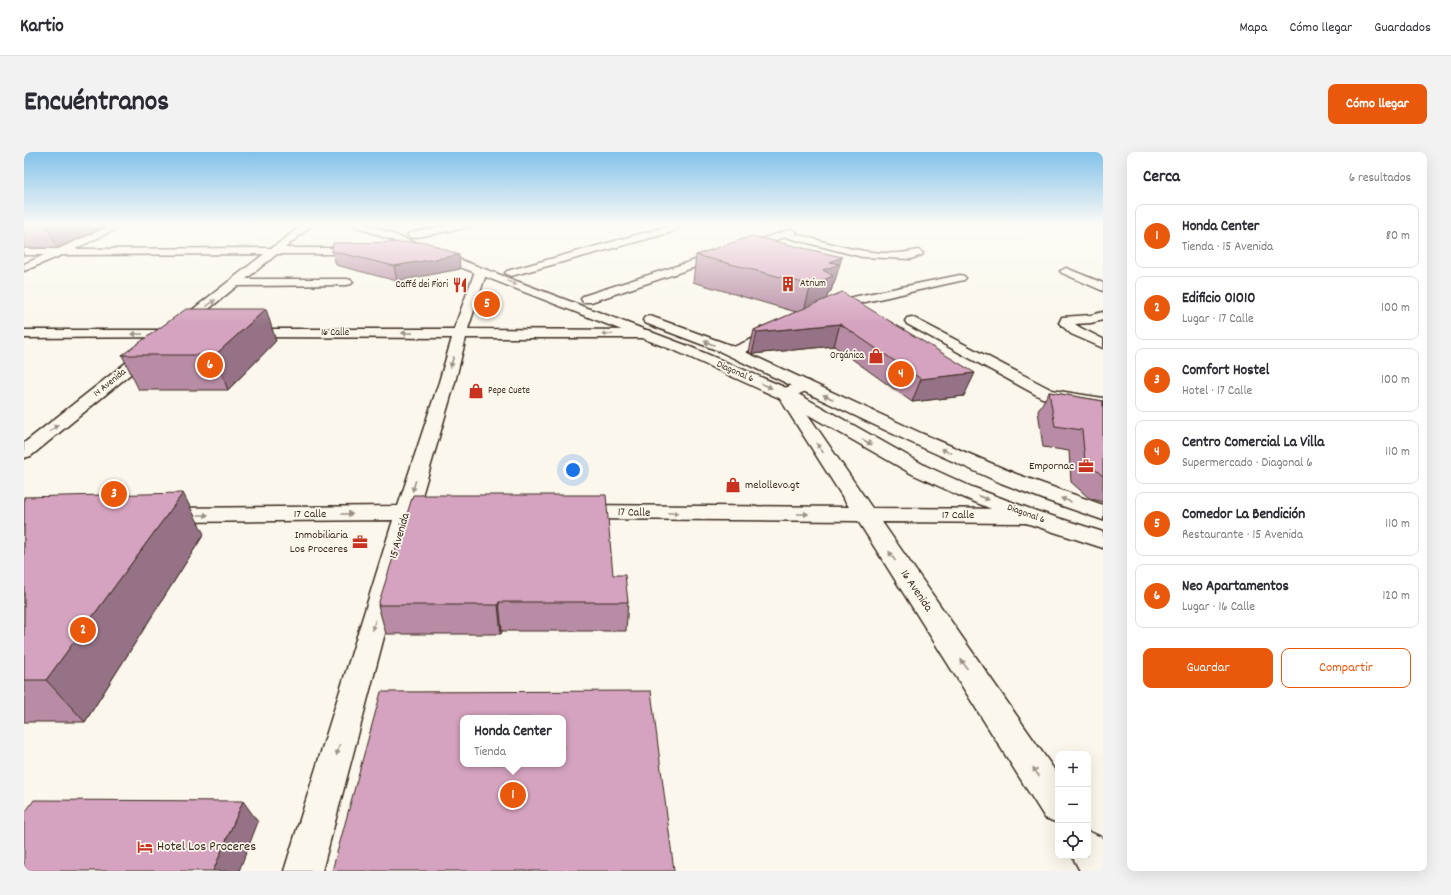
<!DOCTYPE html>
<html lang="es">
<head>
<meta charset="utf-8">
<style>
  :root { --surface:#fff; --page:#f2f2f3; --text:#2b2b33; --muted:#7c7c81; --line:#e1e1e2; --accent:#ea580c }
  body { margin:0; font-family:Dekko,sans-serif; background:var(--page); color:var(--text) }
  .controls { position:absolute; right:12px; bottom:12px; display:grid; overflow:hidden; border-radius:8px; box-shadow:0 4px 16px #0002 }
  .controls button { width:36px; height:36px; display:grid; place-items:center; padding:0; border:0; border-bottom:1px solid var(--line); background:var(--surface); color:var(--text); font:20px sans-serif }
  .you { position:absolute; left:549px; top:318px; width:14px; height:14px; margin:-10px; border:3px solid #fff; border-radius:50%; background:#1a73e8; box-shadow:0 0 0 6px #1a73e833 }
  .badge { display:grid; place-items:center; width:26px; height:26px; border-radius:50%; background:var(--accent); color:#fff; font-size:13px; font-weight:700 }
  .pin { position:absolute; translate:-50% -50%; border:2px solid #fff; box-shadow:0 1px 4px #0006 }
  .popup { position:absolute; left:436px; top:563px; width:106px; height:52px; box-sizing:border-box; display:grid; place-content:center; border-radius:8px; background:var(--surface); filter:drop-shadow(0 1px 3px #0005); font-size:13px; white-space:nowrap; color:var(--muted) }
  .popup b { font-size:15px; color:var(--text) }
  .popup::after { content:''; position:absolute; left:50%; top:100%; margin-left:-8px; border:8px solid transparent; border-top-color:var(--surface) }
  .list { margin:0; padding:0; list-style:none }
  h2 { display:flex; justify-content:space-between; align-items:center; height:52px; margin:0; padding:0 16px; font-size:17px }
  h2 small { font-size:13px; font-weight:400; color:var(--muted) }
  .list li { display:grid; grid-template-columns:26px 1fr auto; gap:12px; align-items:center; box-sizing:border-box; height:64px; margin:0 8px 8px; padding:0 8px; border:1px solid var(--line); border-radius:8px }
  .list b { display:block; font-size:15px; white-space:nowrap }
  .list p { margin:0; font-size:13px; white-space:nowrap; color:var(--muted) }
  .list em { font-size:13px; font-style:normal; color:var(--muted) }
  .actions { display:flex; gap:8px; padding:12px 16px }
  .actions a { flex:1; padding:9px 0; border:1px solid var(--accent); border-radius:8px; text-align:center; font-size:14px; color:var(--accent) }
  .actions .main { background:var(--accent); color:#fff }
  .icon { flex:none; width:22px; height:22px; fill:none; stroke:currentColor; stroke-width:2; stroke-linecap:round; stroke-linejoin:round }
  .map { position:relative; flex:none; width:1079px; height:719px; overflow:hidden; border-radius:8px }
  header { display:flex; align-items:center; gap:24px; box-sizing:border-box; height:56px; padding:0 20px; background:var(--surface); border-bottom:1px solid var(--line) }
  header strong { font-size:19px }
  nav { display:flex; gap:22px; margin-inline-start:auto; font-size:14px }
  .intro { display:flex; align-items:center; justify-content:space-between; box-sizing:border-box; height:96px; padding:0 24px }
  h1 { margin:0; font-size:28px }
  .button { padding:10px 18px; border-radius:8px; background:var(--accent); color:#fff; font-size:14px; font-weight:700 }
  main { display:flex; gap:24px; padding:0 24px }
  aside { flex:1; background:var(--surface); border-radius:8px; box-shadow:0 4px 16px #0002 }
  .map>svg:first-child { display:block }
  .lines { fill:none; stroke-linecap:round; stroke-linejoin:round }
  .minor-casing { stroke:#3b2a1e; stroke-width:3 }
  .secondary-casing { stroke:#3b2a1e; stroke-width:3 }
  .minor { fill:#fbf7ec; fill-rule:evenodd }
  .secondary { fill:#fbf7ec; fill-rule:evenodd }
  .wall { fill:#b78ca4; stroke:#3b2a1e }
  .shaded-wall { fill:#957286; stroke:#3b2a1e }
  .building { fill:#d5a3bf; stroke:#3b2a1e; fill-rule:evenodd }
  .oneway { fill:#9b9085 }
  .labels { text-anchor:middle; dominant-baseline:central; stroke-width:3.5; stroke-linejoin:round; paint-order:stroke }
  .far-poi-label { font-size:10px; fill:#3b2a1e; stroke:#fbf7ec; text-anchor:start }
  .far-street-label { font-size:10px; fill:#3b2a1e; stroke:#fbf7ec }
  .poi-label { font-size:12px; fill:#3b2a1e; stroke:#fbf7ec; text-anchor:end }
  .street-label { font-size:12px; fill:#3b2a1e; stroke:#fbf7ec }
  .near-poi-label { font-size:14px; fill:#3b2a1e; stroke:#fbf7ec; text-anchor:start }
</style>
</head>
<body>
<header>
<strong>Kartio</strong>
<nav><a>Mapa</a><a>Cómo llegar</a><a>Guardados</a></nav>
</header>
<div class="intro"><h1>Encuéntranos</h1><a class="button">Cómo llegar</a></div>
<main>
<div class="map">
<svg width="1079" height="719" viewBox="0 0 1079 719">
  <rect width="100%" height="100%" fill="#fbf7ec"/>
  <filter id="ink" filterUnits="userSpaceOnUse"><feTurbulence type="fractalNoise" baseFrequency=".025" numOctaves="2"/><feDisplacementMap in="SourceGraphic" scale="8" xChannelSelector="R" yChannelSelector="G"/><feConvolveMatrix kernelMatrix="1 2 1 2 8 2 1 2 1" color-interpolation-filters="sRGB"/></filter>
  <g filter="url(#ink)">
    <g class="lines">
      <!-- minor casing -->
      <g class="minor-casing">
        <path id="minor" d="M 91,72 L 102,72 L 51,97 L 248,96 L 280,72 L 289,72 L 261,96 L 339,96 L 344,99 L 339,102 L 253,102 L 222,127 L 323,127 L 327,128 L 329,130 L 327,132 L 323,133 L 213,134 L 159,178 L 162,179 L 164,182 L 162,185 L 0,186 L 0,178 L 150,178 L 148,175 L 150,172 L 240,102 L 38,103 L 0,119 L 0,112 L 20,103 L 0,103 L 0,97 L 34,97 Z
          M 432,72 L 449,72 L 445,75 L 388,86 L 383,83 L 388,80 Z
          M 652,72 L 657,75 L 645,81 L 487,124 L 481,121 L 483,119 Z
          M 768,77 L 773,80 L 771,82 C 810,92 854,108 894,98 L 899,101 L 898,103 L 887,107 L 838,105 L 761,85 L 567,150 L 559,150 L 557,147 L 559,144 Z
          M 457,116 L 463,119 L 444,177 L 622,178 L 627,179 L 629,182 L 627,185 L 622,186 L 442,186 L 431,230 L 395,354 L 413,354 L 421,356 L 424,361 L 421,366 L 413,368 L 391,368 L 298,719 L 260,719 L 369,368 L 141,370 L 133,368 L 130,363 L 133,358 L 141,356 L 374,354 L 415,230 L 428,186 L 219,185 L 214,184 L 212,181 L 214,178 L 219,177 L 430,177 L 451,119 Z
          M 1042,116 L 1079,131 L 1079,139 L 1038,121 L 1036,119 Z
          M 936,123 L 940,124 L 942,126 L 940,128 L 828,153 L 803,162 L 798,161 L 797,158 L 798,155 L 824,146 Z
          M 1079,160 L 1079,168 L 1067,171 L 1051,172 L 1057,176 L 1079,187 L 1079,196 L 1047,182 L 1035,171 L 1038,165 L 1067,163 Z
          M 888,165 L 1028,238 L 1079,246 L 1079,256 L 1018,246 L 883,172 L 881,169 L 883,166 Z
          M 753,176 L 758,177 L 760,180 L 758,183 L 715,203 L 710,204 L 705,203 L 703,200 L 705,197 Z
          M 127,194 L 132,195 L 134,198 L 132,201 L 7,304 L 0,306 L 0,291 L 122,195 Z
          M 780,229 L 786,231 L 788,234 L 786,237 L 771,244 L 848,356 L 1004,357 L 1012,359 L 1015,364 L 1012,369 L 1004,371 L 858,370 L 1034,623 L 1034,671 L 1021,666 L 834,369 L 553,367 L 545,365 L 542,360 L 545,355 L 553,353 L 825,355 L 753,242 L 755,238 Z
          M 1064,679 L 1077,685 L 1079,687 L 1079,719 L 1056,719 L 1048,704 L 1064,704 Z"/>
      </g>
      <!-- secondary casing -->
      <g class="secondary-casing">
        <path id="secondary" d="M 330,72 L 342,72 L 664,194 L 767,238 L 902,314 L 948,335 L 1012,359 L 1079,380 L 1079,396 L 996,369 L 934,343 L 888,322 L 755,246 L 654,200 L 331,74 Z
          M 626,164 L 706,193 L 899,282 L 992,322 L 1079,353 L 1079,368 L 1024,349 L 977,331 L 886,290 L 695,199 L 621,171 L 619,168 L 621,165 Z"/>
      </g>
      <!-- minor -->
      <use href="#minor" class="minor"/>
      <!-- secondary -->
      <use href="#secondary" class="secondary"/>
    </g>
    <!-- wall -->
    <path class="wall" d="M 0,72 L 87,72 L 33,96 L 0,96 Z
      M 308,99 L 436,117 L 373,129 L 312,113 Z
      M 672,103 L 810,132 L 809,132 L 807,139 L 804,141 L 802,147 L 940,244 L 888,250 L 810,194 L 728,202 L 725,200 L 730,178 L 772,160 L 669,130 Z
      M 252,189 L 204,238 L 115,238 L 98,203 Z
      M 1025,240 L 1079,249 L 1079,350 L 1065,346 L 1047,330 L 1045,299 L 1019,295 L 1014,259 Z
      M 0,345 L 180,382 L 61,570 L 0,570 Z
      M 589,423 L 604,450 L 602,479 L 478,479 L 477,482 L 362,482 L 354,453 Z"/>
    <!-- shaded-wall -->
    <path class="shaded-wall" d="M 22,72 L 87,72 L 33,96 Z
      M 435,103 L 436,117 L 373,129 L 370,114 Z
      M 818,105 L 810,132 L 809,132 L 807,139 L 804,141 L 801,153 L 779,162 L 787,133 L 806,110 Z
      M 242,157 L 252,189 L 204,238 L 191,203 Z
      M 816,172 L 810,194 L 728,202 L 733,180 Z
      M 951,221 L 940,244 L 888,250 L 897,227 Z
      M 159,341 L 180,382 L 61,570 L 22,528 Z
      M 475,450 L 478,479 L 477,482 L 474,453 Z
      M 219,649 L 234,670 L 215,719 L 189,719 Z"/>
    <!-- building -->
    <path class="building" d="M 728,84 L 818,105 L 806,110 L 815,112 L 799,118 L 809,124 L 787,133 L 672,103 Z
      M 402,90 L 435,103 L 370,114 L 308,99 L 309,91 Z
      M 818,140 L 951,221 L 897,227 L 816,172 L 733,180 L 730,178 Z
      M 162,157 L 242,157 L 191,203 L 98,203 Z
      M 1025,240 L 1079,249 L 1079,324 L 1061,309 L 1058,278 L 1031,274 Z
      M 159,341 L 22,528 L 0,528 L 0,345 Z
      M 389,343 L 582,343 L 589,423 L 601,423 L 604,450 L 475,450 L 474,453 L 354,453 Z
      M 627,539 L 650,719 L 308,719 L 357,540 ZM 439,566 L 539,566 L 539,612 L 439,612 Z
      M 10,648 L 219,649 L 189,719 L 0,719 L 0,662 Z"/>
    <!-- one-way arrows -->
    <defs><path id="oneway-solid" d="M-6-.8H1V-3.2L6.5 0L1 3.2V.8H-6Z"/></defs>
    <g class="oneway">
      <use href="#oneway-solid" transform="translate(488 131) rotate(21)"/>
      <use href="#oneway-solid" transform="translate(187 151) rotate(-38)"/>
      <use href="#oneway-solid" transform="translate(383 181) rotate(180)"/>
      <use href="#oneway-solid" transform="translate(113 182) rotate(180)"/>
      <use href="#oneway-solid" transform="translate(583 182) rotate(-180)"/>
      <use href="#oneway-solid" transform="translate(685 191) rotate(-159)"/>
      <use href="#oneway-solid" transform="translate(428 210) rotate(105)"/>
      <use href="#oneway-solid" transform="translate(743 234) rotate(24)"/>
      <use href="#oneway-solid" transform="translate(804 245) rotate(-155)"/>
      <use href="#oneway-solid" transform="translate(30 276) rotate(-39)"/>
      <use href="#oneway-solid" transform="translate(843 290) rotate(30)"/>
      <use href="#oneway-solid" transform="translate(796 296) rotate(-124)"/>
      <use href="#oneway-solid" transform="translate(922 299) rotate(-156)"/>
      <use href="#oneway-solid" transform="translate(390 334) rotate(107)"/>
      <use href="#oneway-solid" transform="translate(960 346) rotate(21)"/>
      <use href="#oneway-solid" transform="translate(1042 348) rotate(-160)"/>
      <use href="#oneway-solid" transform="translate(649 361)"/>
      <use href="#oneway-solid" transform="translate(323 362)"/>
      <use href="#oneway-solid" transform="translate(779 362)"/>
      <use href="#oneway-solid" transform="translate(179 363)"/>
      <use href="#oneway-solid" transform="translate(868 404) rotate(-124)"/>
      <use href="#oneway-solid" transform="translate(350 473) rotate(106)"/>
      <use href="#oneway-solid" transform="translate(940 512) rotate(-124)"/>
      <use href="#oneway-solid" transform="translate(314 598) rotate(106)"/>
      <use href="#oneway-solid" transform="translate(1012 620) rotate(-124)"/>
    </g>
  </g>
  <!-- sky -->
  <linearGradient id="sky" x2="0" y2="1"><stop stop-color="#83c2ea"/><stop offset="0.42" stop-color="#fdfbf6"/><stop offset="1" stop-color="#fdfbf6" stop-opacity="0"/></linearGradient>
  <rect width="1079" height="173" fill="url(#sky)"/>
  <!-- icons -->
  <defs>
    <g id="building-bare" transform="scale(1.2)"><path d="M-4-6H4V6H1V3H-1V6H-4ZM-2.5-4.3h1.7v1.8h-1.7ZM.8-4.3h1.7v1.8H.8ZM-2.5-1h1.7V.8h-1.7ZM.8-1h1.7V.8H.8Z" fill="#c8321e" stroke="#fbf7ec" stroke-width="2.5" paint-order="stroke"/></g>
    <g id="restaurant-bare" transform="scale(1.2)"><path d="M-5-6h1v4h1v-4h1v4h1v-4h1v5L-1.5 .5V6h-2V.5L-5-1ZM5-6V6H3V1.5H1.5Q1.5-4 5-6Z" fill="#c8321e" stroke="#fbf7ec" stroke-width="2.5" paint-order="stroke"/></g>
    <g id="shop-bare" transform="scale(1.2)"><path d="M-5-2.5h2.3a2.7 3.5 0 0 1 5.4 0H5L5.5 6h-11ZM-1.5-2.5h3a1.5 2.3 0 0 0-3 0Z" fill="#c8321e" stroke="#fbf7ec" stroke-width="2.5" paint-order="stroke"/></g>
    <g id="office-bare" transform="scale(1.2)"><path d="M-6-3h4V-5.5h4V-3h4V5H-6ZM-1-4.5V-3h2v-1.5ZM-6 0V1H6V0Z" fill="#c8321e" stroke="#fbf7ec" stroke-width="2.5" paint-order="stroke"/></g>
    <g id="hotel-bare" transform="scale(1.2)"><path d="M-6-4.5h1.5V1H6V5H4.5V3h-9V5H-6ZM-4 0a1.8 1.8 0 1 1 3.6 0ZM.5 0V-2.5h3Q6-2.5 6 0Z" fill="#c8321e" stroke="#fbf7ec" stroke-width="2.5" paint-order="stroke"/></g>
  </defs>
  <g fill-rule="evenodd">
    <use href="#building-bare" x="764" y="132"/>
    <use href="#restaurant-bare" x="436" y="133"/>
    <use href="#shop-bare" x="852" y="204"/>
    <use href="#shop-bare" x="452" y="239"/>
    <use href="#office-bare" x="1062" y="314"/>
    <use href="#shop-bare" x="709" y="333"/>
    <use href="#office-bare" x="336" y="390"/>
    <use href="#hotel-bare" x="121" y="695"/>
  </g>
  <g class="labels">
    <!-- far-poi labels -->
    <g class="far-poi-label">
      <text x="776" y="132">Atrium</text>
      <text x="424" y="133" text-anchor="end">Caffé dei Fiori</text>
      <text x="840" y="204" text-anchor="end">Orgánica</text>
      <text x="464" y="239">Pepe Cuete</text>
    </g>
    <!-- far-street labels -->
    <g class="far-street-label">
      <text x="311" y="181">16 Calle</text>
      <text transform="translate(711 220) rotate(24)">Diagonal 6</text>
      <text transform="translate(86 231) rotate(-39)">14 Avenida</text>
      <text transform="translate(1002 362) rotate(20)">Diagonal 6</text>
    </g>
    <!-- poi labels -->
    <g class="poi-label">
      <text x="1050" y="314">Empornac</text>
      <text x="721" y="333" text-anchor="start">melollevo.gt</text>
      <text x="324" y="383">Inmobiliaria<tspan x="324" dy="14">Los Proceres</tspan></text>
    </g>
    <!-- street labels -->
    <g class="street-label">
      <text transform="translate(610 361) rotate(1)">17 Calle</text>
      <text x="286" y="362">17 Calle</text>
      <text x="934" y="363">17 Calle</text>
      <text transform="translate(376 384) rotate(-74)">15 Avenida</text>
      <text transform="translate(892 439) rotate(56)">16 Avenida</text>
    </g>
    <!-- near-poi labels -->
    <g class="near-poi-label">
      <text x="133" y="695">Hotel Los Proceres</text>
    </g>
  </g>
</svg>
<div class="controls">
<button>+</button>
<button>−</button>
<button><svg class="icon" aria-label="locate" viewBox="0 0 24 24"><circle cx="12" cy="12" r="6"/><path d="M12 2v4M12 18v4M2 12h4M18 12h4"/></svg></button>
</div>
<div class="you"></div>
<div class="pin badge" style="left:489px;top:643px">1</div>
<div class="popup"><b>Honda Center</b>Tienda</div>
<div class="pin badge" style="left:59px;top:478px">2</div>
<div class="pin badge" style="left:90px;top:342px">3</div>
<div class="pin badge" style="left:877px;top:222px">4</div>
<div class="pin badge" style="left:463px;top:152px">5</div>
<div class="pin badge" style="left:186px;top:213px">6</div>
</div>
<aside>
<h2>Cerca<small>6 resultados</small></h2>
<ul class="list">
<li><span class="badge">1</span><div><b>Honda Center</b><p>Tienda · 15 Avenida</p></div><em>80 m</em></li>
<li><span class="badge">2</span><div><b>Edificio 01010</b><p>Lugar · 17 Calle</p></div><em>100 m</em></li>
<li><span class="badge">3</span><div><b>Comfort Hostel</b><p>Hotel · 17 Calle</p></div><em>100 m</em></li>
<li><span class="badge">4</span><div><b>Centro Comercial La Villa</b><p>Supermercado · Diagonal 6</p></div><em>110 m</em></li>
<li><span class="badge">5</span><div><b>Comedor La Bendición</b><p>Restaurante · 15 Avenida</p></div><em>110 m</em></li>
<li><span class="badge">6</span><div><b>Neo Apartamentos</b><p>Lugar · 16 Calle</p></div><em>120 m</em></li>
</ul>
<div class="actions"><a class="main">Guardar</a><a>Compartir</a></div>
</aside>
</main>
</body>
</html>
